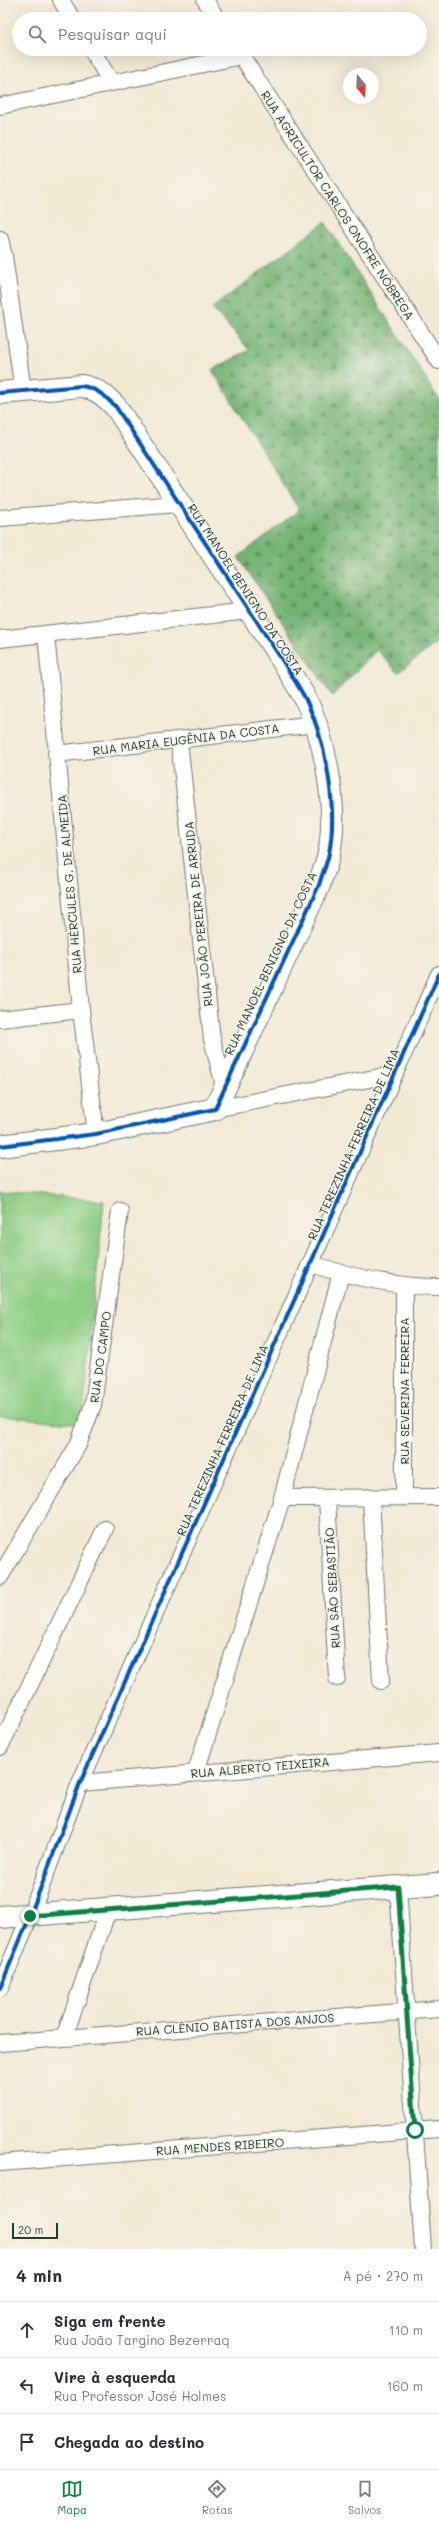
<!DOCTYPE html>
<html lang="pt">
<head>
<meta charset="utf-8">
<style>
  :root { --surface:#fff; --page:#f2f2f3; --text:#2b2b33; --muted:#7c7c81; --line:#e1e1e2; --accent:#0b8043 }
  body { margin:0; font-family:Mali,sans-serif; background:var(--page); color:var(--text) }
  .compass { position:absolute; left:343px; top:68px; width:36px; height:36px; border-radius:50%; background:var(--surface); box-shadow:0 4px 16px #0002; rotate:162deg }
  .scale { position:absolute; left:12px; bottom:10px; width:46px; box-sizing:border-box; padding-left:4px; border:2px solid #1f3d34; border-top:0; font-size:11px; line-height:14px; white-space:nowrap; color:#1f3d34; -webkit-text-stroke:3px #f7f3e8; paint-order:stroke }
  .stop { position:absolute; width:12px; height:12px; margin:-9px; border:3px solid #0b8043; border-radius:50%; background:#fff }
  .stop.end { background:#0b8043; border-color:#fff; box-shadow:0 1px 4px #0008 }
  .list { margin:0; padding:0; list-style:none }
  h2 { display:flex; justify-content:space-between; align-items:center; height:52px; margin:0; padding:0 16px; font-size:17px }
  h2 small { font-size:13px; font-weight:400; color:var(--muted) }
  .list li { display:grid; grid-template-columns:26px 1fr auto; gap:12px; align-items:center; box-sizing:border-box; height:56px; padding:0 16px; border-top:1px solid var(--line) }
  .list b { display:block; font-size:15px; white-space:nowrap }
  .list p { margin:0; font-size:13px; white-space:nowrap; color:var(--muted) }
  .list em { font-size:13px; font-style:normal; color:var(--muted) }
  .icon { flex:none; width:22px; height:22px; fill:none; stroke:currentColor; stroke-width:2; stroke-linecap:round; stroke-linejoin:round }
  .map { position:relative; flex:none; width:439px; height:2249px; overflow:hidden }
  .search { position:absolute; background:var(--surface); box-shadow:0 4px 16px #0002; left:12px; right:12px; top:12px; height:44px; display:flex; align-items:center; gap:10px; box-sizing:border-box; padding:0 14px; border-radius:22px; color:var(--muted); font-size:15px }
  .sheet { height:220px; background:var(--surface) }
  nav { display:flex; justify-content:space-around; align-items:center; box-sizing:border-box; height:56px; border-top:1px solid var(--line); background:var(--surface); font-size:11px; color:var(--muted) }
  nav a { display:grid; justify-items:center; gap:2px }
  nav .on { color:var(--accent) }
  .map>svg:first-child { display:block }
  .forest { fill:url(#forest-firs); stroke:#497854 }
  .pitch { fill:#8fcf86; stroke:#57865d }
  .lines { fill:none; stroke-linecap:round; stroke-linejoin:round }
  .street-casing { stroke:#697a6c; stroke-width:18 }
  .secondary-casing { stroke:#697a6c; stroke-width:24 }
  .street { stroke:#fff; stroke-width:16 }
  .secondary { stroke:#fff; stroke-width:22 }
  .cycleway-casing { stroke:#f7f3e8; stroke-width:6 }
  .cycleway { stroke:#0057b8; stroke-width:4 }
  .route { stroke:#0b8043; stroke-width:5 }
  .labels { text-anchor:middle; dominant-baseline:central; stroke-width:3; stroke-linejoin:round; paint-order:stroke }
  .street-label { font-size:12px; fill:#1f3d34; stroke:#f7f3e8 }
</style>
</head>
<body>
<div class="map">
<svg width="439" height="2249" viewBox="0 0 439 2249">
  <defs>
    <pattern id="forest-firs" width="22" height="20" patternUnits="userSpaceOnUse"><rect width="22" height="20" fill="#73b273"/><path d="M5 1l3.5 6h-7zM16 11l3.5 6h-7z" fill="#5e925f"/></pattern>
  </defs>
  <rect width="100%" height="100%" fill="#f7f3e8"/>
  <filter id="ink" filterUnits="userSpaceOnUse"><feTurbulence type="fractalNoise" baseFrequency=".025" numOctaves="2"/><feDisplacementMap in="SourceGraphic" scale="8" xChannelSelector="R" yChannelSelector="G"/><feConvolveMatrix kernelMatrix="1 2 1 2 8 2 1 2 1" color-interpolation-filters="sRGB"/></filter>
  <filter id="wash" filterUnits="userSpaceOnUse"><feTurbulence type="fractalNoise" baseFrequency=".012" numOctaves="4" result="noise"/><feDisplacementMap in="SourceGraphic" scale="16" xChannelSelector="R" yChannelSelector="G"/><feGaussianBlur stdDeviation="0.9" result="paint"/><feColorMatrix in="noise" values="0 0 0 0 0 0 0 0 0 0 0 0 0 0 0 0 0 1.4 0 .05"/><feComposite in="paint" operator="in"/></filter>
  <g filter="url(#wash)">
    <rect width="100%" height="100%" fill="#f3ead5"/>
    <!-- forest -->
    <path class="forest" d="M 325,222 L 439,399 L 439,641 L 398,673 L 377,650 L 332,696 L 238,557 L 299,510 L 212,370 L 249,350 L 212,308 Z"/>
    <!-- pitch -->
    <path class="pitch" d="M 0,1191 L 104,1201 L 82,1424 L 0,1416 Z"/>
  </g>
  <g filter="url(#ink)">
    <g class="lines">
      <!-- street casing -->
      <g class="street-casing">
        <path id="street" d="M 61,0 L 72,19
          M 205,0 L 217,19
          M 91,49 L 111,82
          M 237,49 L 439,361
          M 0,106 L 242,56
          M 0,239 L 4,256 L 23,391
          M 0,518 L 178,504
          M 46,634 L 81,1010 L 96,1134
          M 0,639 L 248,611
          M 179,741 L 212,1039 L 224,1086
          M 56,754 L 315,724
          M 0,1019 L 81,1010
          M 215,1109 L 395,1074
          M 311,1264 C 352,1277 396,1287 439,1287
          M 404,1285 L 404,1497
          M 371,1497 L 381,1681
          M 282,1498 L 439,1497
          M 327,1498 L 337,1678
          M 0,1577 L 78,1445 L 93,1405 L 120,1211
          M 0,1747 L 105,1529
          M 196,1772 L 282,1498 L 341,1273
          M 80,1783 L 439,1753
          M 398,1887 L 423,2249
          M 0,1988 L 30,1916 L 80,1783 L 439,974
          M 64,2038 L 108,1910
          M 0,2043 L 439,2009
          M 0,2163 L 439,2129"/>
      </g>
      <!-- secondary casing -->
      <g class="secondary-casing">
        <path id="secondary" d="M 0,393 L 82,386 C 98,389 105,396 116,407 L 284,663 C 291,675 300,688 306,700 C 326,741 338,809 329,853 C 327,864 322,874 319,885 L 215,1109 L 96,1134 L 0,1146
          M 0,1917 L 439,1884"/>
      </g>
      <!-- street -->
      <use href="#street" class="street"/>
      <!-- secondary -->
      <use href="#secondary" class="secondary"/>
      <!-- cycleway casing -->
      <g class="cycleway-casing">
        <path id="cycleway" d="M 0,393 L 82,386 C 98,389 105,396 116,407 L 284,663 C 291,675 300,688 306,700 C 326,741 338,809 329,853 C 327,864 322,874 319,885 L 215,1109 L 96,1134 L 0,1146
          M 0,1988 L 30,1916 L 80,1783 L 439,974"/>
      </g>
      <!-- cycleway -->
      <use href="#cycleway" class="cycleway"/>
    </g>
  </g>
  <g class="lines" filter="url(#ink)">
    <!-- route -->
    <path class="route" d="M 30,1916 L 398,1887 L 415,2130"/>
  </g>
  <g class="labels">
    <!-- street labels -->
    <g class="street-label">
      <text transform="translate(338 205) rotate(57)">RUA AGRICULTOR CARLOS ONOFRE NÓBREGA</text>
      <text transform="translate(246 589) rotate(57)">RUA MANOEL BENIGNO DA COSTA</text>
      <text transform="translate(186 739) rotate(-7)">RUA MARIA EUGÊNIA DA COSTA</text>
      <text transform="translate(69 884) rotate(-95)">RUA HÉRCULES G. DE ALMEIDA</text>
      <text transform="translate(198 914) rotate(-96)">RUA JOÃO PEREIRA DE ARRUDA</text>
      <text transform="translate(270 963) rotate(-65)">RUA MANOEL BENIGNO DA COSTA</text>
      <text transform="translate(353 1144) rotate(-66)">RUA TEREZINHA FERREIRA DE LIMA</text>
      <text transform="translate(100 1357) rotate(-82)">RUA DO CAMPO</text>
      <text transform="translate(404 1391) rotate(-90)">RUA SEVERINA FERREIRA</text>
      <text transform="translate(222 1440) rotate(-66)">RUA TEREZINHA FERREIRA DE LIMA</text>
      <text transform="translate(332 1588) rotate(-93)">RUA SÃO SEBASTIÃO</text>
      <text transform="translate(260 1767) rotate(-5)">RUA ALBERTO TEIXEIRA</text>
      <text transform="translate(235 2024) rotate(-4)">RUA CLÊNIO BATISTA DOS ANJOS</text>
      <text transform="translate(220 2146) rotate(-4)">RUA MENDES RIBEIRO</text>
    </g>
  </g>
</svg>
<svg class="compass" viewBox="-18 -18 36 36"><path d="M0-13l5 13h-10z" fill="#e53935"/><path d="M0 13l5-13h-10z" fill="#7c7c81"/></svg>
<div class="scale">20 m</div>
<div class="stop" style="left:415px;top:2130px"></div>
<div class="stop end" style="left:30px;top:1916px"></div>
<div class="search"><svg class="icon" aria-label="search" viewBox="0 0 24 24"><circle cx="10" cy="10" r="6"/><path d="M15 15l6 6"/></svg>Pesquisar aqui</div>
</div>
<section class="sheet">
<h2>4 min<small>A pé · 270 m</small></h2>
<ul class="list">
<li><svg class="icon" aria-label="ahead" viewBox="0 0 24 24"><path d="M12 20V5M6 11l6-6 6 6"/></svg><div><b>Siga em frente</b><p>Rua João Targino Bezerraq</p></div><em>110 m</em></li>
<li><svg class="icon" aria-label="left" viewBox="0 0 24 24"><path d="M17 20v-9H6M10 6l-5 5 5 5"/></svg><div><b>Vire à esquerda</b><p>Rua Professor José Holmes</p></div><em>160 m</em></li>
<li><svg class="icon" aria-label="arrive" viewBox="0 0 24 24"><path d="M6 21V4h12l-3 4 3 4H6"/></svg><div><b>Chegada ao destino</b></div></li>
</ul>
</section>
<nav>
<a class="on"><svg class="icon" aria-label="map" viewBox="0 0 24 24"><path d="M3 6l6-2 6 2 6-2v14l-6 2-6-2-6 2zM9 4v14M15 6v14"/></svg>Mapa</a>
<a><svg class="icon" aria-label="directions" viewBox="0 0 24 24"><path d="M12 3l9 9-9 9-9-9zM9 14v-3h6M13 9l2 2-2 2"/></svg>Rotas</a>
<a><svg class="icon" aria-label="saved" viewBox="0 0 24 24"><path d="M7 4h10v16l-5-4-5 4z"/></svg>Salvos</a>
</nav>
</body>
</html>
